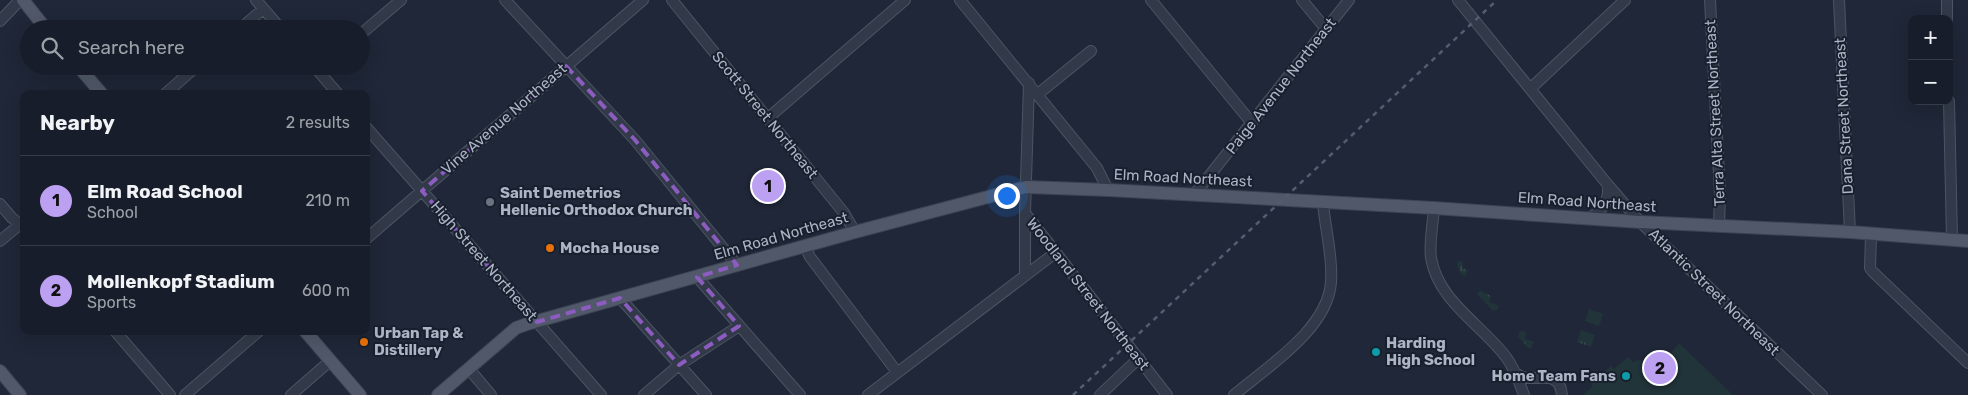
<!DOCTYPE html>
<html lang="en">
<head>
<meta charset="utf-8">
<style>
  :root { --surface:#171d2a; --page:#242a36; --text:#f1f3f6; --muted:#9ea2a8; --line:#363b47; --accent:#bca0f2 }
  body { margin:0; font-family:Rubik,sans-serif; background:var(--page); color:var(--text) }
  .controls { position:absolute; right:15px; top:15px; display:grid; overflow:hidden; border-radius:10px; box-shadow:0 5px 20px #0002 }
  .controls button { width:45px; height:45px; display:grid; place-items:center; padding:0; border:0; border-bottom:1px solid var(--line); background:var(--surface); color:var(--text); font:25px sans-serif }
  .you { position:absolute; left:1006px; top:195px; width:18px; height:18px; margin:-12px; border:4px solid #fff; border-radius:50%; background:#1a73e8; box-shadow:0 0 0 8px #1a73e833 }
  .badge { display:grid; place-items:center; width:32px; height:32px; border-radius:50%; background:var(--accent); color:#111; font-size:16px; font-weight:700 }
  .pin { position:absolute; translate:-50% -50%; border:2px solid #fff; box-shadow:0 1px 5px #0006 }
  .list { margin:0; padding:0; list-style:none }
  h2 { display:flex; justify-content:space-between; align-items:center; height:65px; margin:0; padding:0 20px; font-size:21px }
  h2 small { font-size:16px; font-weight:400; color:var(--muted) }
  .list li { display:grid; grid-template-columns:32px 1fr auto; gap:15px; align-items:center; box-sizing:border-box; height:90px; padding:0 20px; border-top:1px solid var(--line) }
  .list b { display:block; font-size:19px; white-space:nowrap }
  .list p { margin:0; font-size:16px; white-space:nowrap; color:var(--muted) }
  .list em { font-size:16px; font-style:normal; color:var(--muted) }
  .icon { flex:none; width:28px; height:28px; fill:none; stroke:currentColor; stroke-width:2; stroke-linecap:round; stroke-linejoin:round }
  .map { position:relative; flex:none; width:1968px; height:395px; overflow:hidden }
  .search { position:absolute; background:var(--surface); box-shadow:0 5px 20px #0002; left:20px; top:20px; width:350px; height:55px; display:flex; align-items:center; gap:12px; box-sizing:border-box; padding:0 18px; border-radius:28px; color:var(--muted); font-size:19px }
  .panel { position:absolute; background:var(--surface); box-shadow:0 5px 20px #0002; left:20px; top:90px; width:350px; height:245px; border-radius:10px }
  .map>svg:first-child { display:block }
  .grass { fill:url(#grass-tufts) }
  .pitch { fill:#213439 }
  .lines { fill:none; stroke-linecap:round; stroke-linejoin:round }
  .minor-casing { stroke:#4d5464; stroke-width:12 }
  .major-casing { stroke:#3c4352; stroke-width:14 }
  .minor { stroke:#323a49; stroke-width:10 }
  .major { stroke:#505869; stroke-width:12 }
  .rail { stroke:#545d70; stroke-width:2.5; stroke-dasharray:5 5; stroke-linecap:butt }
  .marked { fill:none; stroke:#8c5cc1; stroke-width:4; stroke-dasharray:10 6; stroke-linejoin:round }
  .worship-dot { fill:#6b7280; stroke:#181f2d; stroke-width:2 }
  .food-dot { fill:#e8710a; stroke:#181f2d; stroke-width:2 }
  .culture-dot { fill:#0f9aa8; stroke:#181f2d; stroke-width:2 }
  .labels { text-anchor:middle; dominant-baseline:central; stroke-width:4; stroke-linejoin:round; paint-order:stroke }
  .street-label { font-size:15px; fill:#adb4c6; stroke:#181f2d }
  .poi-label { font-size:15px; font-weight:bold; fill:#adb4c6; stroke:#181f2d; text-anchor:start }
</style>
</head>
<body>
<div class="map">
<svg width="1968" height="395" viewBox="0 0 1968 395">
  <defs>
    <pattern id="grass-tufts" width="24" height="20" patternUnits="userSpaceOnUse" patternTransform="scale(1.25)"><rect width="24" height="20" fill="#213439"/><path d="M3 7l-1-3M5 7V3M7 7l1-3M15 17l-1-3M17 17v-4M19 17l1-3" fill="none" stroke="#3f4f54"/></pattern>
  </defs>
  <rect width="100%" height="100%" fill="#1f2738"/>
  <!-- grass -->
  <path class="grass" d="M 1458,261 L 1463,262 L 1462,268 L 1468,270 L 1465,276 L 1461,275 L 1457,263 Z
    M 1481,291 L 1491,296 L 1489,302 L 1499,306 L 1497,310 L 1493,311 L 1479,296 L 1477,293 Z
    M 1589,309 L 1603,314 L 1599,326 L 1585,321 Z
    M 1581,330 L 1595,335 L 1591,347 L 1577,342 Z
    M 1520,331 L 1526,332 L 1525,339 L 1534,342 L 1531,348 L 1528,348 L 1518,336 Z"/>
  <!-- pitch -->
  <path class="pitch" d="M 1679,343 L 1733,395 L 1583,395 L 1593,386 L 1591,383 L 1611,366 L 1614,369 L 1628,357 L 1633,362 L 1639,360 L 1660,367 Z"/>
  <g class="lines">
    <!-- minor casing -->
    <g class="minor-casing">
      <path id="minor" d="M 256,0 L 281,29
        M 505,0 L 635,140 L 737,265
        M 672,0 L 844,213 L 855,232
        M 960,0 L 1097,168 L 1108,190
        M 1151,0 L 1251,122
        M 1302,0 L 1326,29
        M 1458,0 L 1608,185 L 1640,222 L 1822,395
        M 1710,0 L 1720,194 L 1719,226
        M 1839,0 L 1850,232
        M 1947,0 L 1947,19
        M 0,21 L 20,0
        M 240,29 L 263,9
        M 361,34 L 401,0
        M 314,66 L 338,94
        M 1029,83 L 1025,213 L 1167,395
        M 1530,89 L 1625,0
        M 165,94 L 197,66
        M 1038,94 L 1091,51
        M 1949,101 L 1952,240
        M 768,118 L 905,0
        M 366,127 L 601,395
        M 1194,195 L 1349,0
        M 0,204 L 12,218 L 24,227
        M 1434,208 C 1433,224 1429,242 1431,258 C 1438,301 1482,325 1506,357 C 1515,369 1519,382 1524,395
        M 1590,218 C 1604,208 1609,203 1608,185
        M 1871,235 L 1870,268 L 1873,272 L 1968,363
        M 366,239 L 643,0
        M 0,241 L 24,221
        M 805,246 L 810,257 L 897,372
        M 1025,275 L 1025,213
        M 697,277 L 800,395
        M 620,298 L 706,395
        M 115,331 L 170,395
        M 469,369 L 491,395
        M 1517,374 C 1520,376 1524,378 1528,378 C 1543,379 1560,372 1562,395
        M 185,395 L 259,331
        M 291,395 L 330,361
        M 644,395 L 679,365 L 739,326
        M 868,395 L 1055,253
        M 1100,395 L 1139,358
        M 1234,395 C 1267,367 1328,329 1331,282 C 1333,256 1325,228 1323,203"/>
    </g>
    <!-- major casing -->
    <g class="major-casing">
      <path id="major" d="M 23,0 L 46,29
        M 78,66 L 102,94
        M 305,331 L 360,395
        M 0,371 L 20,395
        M 438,395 L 516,328 L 527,324 L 855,232 L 1026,187 L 1108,190 L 1434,208 L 1640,222 L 1850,232 L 1968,241"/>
    </g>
    <!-- minor -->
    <use href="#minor" class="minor"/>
    <!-- major -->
    <use href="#major" class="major"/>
    <!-- rail -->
    <path class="rail" d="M 1073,395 L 1497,0"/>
  </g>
  <!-- marked area -->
  <path class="marked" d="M 566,66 L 635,140 L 737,265 L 697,277 L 739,326 L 679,365 L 620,298 L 537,322 L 422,191 Z"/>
  <!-- markers -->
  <circle class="worship-dot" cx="490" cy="202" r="5"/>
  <g class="food-dot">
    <circle cx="550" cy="248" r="5"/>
    <circle cx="364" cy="342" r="5"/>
  </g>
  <g class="culture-dot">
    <circle cx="1376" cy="352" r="5"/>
    <circle cx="1626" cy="376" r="5"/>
  </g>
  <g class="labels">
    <!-- street labels -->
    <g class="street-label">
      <text transform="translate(1281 86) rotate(-52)">Paige Avenue Northeast</text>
      <text transform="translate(1715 113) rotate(-93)">Terra Alta Street Northeast</text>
      <text transform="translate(765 115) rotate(51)">Scott Street Northeast</text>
      <text transform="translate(1844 116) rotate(-93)">Dana Street Northeast</text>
      <text transform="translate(504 119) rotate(-41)">Vine Avenue Northeast</text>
      <text transform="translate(1183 178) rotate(3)">Elm Road Northeast</text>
      <text transform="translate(1587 202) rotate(4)">Elm Road Northeast</text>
      <text transform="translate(781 236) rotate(-16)">Elm Road Northeast</text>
      <text transform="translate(484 261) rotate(49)">High Street Northeast</text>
      <text transform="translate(1714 292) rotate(44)">Atlantic Street Northeast</text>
      <text transform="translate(1088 294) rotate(52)">Woodland Street Northeast</text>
    </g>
    <!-- poi labels -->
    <g class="poi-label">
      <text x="500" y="193">Saint Demetrios<tspan x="500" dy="17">Hellenic Orthodox Church</tspan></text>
      <text x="560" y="248">Mocha House</text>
      <text x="374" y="333">Urban Tap &amp;<tspan x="374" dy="17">Distillery</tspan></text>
      <text x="1386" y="343">Harding<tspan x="1386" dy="17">High School</tspan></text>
      <text x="1616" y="376" text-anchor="end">Home Team Fans</text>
    </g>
  </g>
</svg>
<div class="controls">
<button>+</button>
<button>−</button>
</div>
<div class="you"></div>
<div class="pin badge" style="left:768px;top:186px">1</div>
<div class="pin badge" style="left:1660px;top:368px">2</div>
<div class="search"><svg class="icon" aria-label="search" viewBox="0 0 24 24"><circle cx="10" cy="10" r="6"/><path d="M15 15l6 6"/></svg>Search here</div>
<section class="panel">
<h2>Nearby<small>2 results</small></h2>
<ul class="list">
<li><span class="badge">1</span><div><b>Elm Road School</b><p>School</p></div><em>210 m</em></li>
<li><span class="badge">2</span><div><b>Mollenkopf Stadium</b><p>Sports</p></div><em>600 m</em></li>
</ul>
</section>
</div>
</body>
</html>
